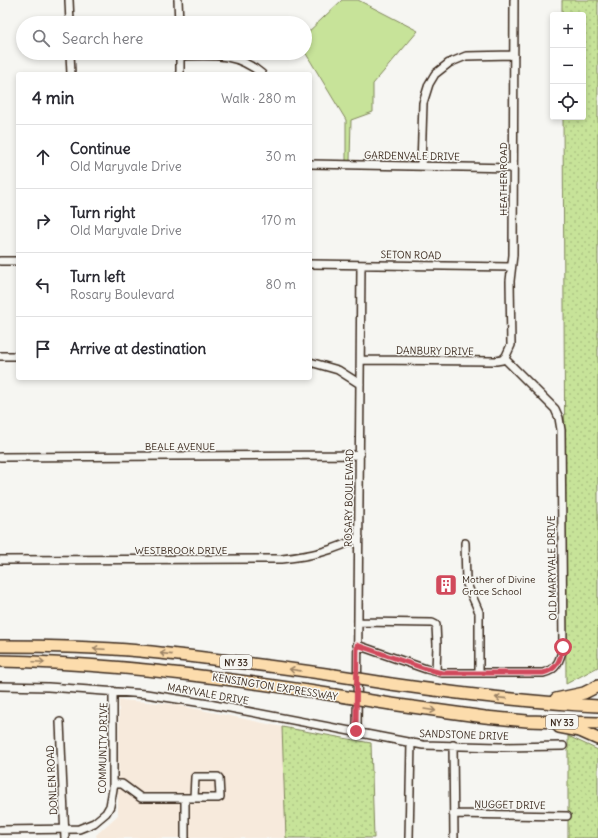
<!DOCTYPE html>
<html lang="en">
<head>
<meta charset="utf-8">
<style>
  :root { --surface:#fff; --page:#f7f7f7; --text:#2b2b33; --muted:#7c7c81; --line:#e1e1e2 }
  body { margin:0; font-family:Delius,sans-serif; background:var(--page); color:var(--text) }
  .controls { position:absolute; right:12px; top:12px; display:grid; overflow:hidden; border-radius:4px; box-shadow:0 2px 6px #0003 }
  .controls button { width:36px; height:36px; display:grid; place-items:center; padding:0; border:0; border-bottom:1px solid var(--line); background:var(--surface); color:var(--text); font:20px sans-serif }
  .stop { position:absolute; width:12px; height:12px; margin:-9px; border:3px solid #d1495b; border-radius:50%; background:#fff }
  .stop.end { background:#d1495b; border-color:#fff; box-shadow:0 1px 4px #0008 }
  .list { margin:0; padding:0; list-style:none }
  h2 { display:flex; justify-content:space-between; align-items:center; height:52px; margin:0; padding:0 16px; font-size:17px }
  h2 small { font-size:13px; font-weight:400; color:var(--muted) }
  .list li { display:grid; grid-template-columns:26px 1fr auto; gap:12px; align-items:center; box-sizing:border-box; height:64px; padding:0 16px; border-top:1px solid var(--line) }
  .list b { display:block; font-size:15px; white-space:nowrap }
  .list p { margin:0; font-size:13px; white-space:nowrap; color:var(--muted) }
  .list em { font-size:13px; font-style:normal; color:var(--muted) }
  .icon { flex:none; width:22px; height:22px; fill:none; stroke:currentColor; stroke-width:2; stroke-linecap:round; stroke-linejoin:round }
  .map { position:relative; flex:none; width:598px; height:838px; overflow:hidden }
  .search { position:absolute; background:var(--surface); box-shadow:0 2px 6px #0003; left:16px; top:16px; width:296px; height:44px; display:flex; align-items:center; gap:10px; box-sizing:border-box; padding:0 14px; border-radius:22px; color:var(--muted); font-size:15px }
  .panel { position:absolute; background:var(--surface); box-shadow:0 2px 6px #0003; left:16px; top:72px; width:296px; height:308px; border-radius:4px }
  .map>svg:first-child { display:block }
  .built { fill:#f7eadc }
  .grass { fill:url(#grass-dots); stroke:#81865c }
  .green { fill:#c7e399; stroke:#81865c }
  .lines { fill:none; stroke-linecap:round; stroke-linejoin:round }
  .minor-casing { stroke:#3b2a1e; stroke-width:10 }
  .highway-casing { stroke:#3b2a1e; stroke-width:14 }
  .minor { stroke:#f6f6f2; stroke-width:7 }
  .highway { stroke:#fcdcac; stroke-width:11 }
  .highway-bridge-casing { stroke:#3b2a1e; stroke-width:14; stroke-linecap:butt }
  .highway-bridge { stroke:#fcdcac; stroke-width:11 }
  .oneway { stroke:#9c8365 }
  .route { stroke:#d1495b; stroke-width:5 }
  .labels { text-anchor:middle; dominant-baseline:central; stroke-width:3; stroke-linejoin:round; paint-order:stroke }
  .shield { fill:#f6f6f2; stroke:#73675e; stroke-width:1 }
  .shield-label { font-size:9px; font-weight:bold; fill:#3b2a1e }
  .street-label { font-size:10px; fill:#3b2a1e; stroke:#f6f6f2 }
  .poi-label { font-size:10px; fill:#3b2a1e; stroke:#f6f6f2; text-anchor:start }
</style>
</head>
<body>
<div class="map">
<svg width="598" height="838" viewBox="0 0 598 838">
  <defs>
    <pattern id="grass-dots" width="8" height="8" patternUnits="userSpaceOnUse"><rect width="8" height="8" fill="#c7e399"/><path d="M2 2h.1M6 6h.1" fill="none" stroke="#acc383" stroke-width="1.8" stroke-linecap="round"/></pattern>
  </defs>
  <rect width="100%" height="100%" fill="#f6f6f2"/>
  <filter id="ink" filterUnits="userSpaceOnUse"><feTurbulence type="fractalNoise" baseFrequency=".025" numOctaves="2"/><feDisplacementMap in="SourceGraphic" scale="8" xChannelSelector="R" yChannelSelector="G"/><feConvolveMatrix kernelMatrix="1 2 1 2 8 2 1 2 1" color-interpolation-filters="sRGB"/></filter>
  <g filter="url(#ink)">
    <!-- built -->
    <path class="built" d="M 119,700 L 173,704 L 282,727 L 286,838 L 97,838 L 96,835 L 118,815 Z"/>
    <!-- grass -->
    <path class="grass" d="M 562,0 L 598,0 L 598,667 L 566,684 L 563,117 L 583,117 L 583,15 L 562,15 Z
      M 282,727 L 371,743 L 374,838 L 286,838 Z
      M 568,736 L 598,750 L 598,838 L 568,838 Z"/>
    <!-- green -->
    <path class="green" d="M 342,0 L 358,0 L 418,31 L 373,84 L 373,112 L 351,120 L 350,161 L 346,162 L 346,120 L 305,52 L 305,35 Z"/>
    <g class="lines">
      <!-- minor casing -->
      <g class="minor-casing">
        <path id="minor" d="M 69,0 L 70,23
          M 178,0 L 179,23
          M 70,53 L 71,74
          M 180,53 L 180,74
          M 180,56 C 211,55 236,52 262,74
          M 310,164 L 513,168
          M 421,166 L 423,103 L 429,84 L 435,74 L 449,63 L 466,56 L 514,55
          M 0,261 L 18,261
          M 310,264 L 511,267
          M 0,356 L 18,356
          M 361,360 L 496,361 L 502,360 L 506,356 L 511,345 L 510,281 L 513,255 L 514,0
          M 310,362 L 338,370 L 360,384
          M 0,457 L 360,455
          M 465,543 L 466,582 L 479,612 L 479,673
          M 0,560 L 282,559 C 309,556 335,551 359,537
          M 358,622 L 432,623 L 436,625 L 437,645 L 436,671
          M 357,645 L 426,669 L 442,673 L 543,673 C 557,670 560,660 563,647 L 561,430 L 559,418 L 555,409 L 504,358
          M 0,686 L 48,687 L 146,694 L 209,704 L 423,745 L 500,747 L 563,746
          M 60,722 L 65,838
          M 357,731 L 361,265
          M 453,745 L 454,838
          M 113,784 L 122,784 L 141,798 L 185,798 L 185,838
          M 185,798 L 218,798 L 220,797 L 219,778 L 218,777 L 195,777 L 194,798
          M 453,814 L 567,816
          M 0,830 L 79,829 L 94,823 L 106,813 L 110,806 L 113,789 L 113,691
          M 409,838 L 411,742"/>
      </g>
      <!-- highway casing -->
      <g class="highway-casing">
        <path id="highway" d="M 0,646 C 47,646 94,647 140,651 C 205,657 269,666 334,675
          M 0,661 C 112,663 223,677 334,695
          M 391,684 C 460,694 529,702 598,706
          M 556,699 L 584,693 L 598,686
          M 391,704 L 485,717 L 527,721 L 598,723
          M 559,727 L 580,731 L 598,739"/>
      </g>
      <!-- minor -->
      <use href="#minor" class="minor"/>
      <!-- highway -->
      <use href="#highway" class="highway"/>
      <!-- highway-bridge casing -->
      <g class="highway-bridge-casing">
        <path id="highway-bridge" d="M 334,675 L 391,684
          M 334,695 L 391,704"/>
      </g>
      <!-- highway-bridge -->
      <use href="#highway-bridge" class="highway-bridge"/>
    </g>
    <!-- one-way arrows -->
    <defs><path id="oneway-shaft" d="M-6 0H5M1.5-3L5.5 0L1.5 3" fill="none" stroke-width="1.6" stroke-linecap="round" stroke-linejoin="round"/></defs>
    <g class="oneway">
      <use href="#oneway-shaft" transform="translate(99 649) rotate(-177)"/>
      <use href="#oneway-shaft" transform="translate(166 654) rotate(-174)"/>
      <use href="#oneway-shaft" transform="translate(39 662) rotate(3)"/>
      <use href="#oneway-shaft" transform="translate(295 670) rotate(-172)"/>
      <use href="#oneway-shaft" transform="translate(501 698) rotate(-174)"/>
      <use href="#oneway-shaft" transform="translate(430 710) rotate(9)"/>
    </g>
  </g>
  <g class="lines" filter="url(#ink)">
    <!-- route -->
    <path class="route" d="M 356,731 L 357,645 L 426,669 L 442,673 L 543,673 C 557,670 560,660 563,647"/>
  </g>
  <!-- icons -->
  <defs>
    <g id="building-square" transform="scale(1.15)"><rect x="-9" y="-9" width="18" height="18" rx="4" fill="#d1495b" stroke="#f6f6f2"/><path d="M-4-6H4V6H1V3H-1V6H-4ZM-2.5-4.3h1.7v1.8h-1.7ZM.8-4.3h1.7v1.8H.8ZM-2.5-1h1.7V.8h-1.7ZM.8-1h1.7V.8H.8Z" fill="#fff"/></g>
  </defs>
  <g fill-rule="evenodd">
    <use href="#building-square" x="446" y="585"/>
  </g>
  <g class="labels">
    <!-- shield labels -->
    <g class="shield">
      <rect x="220" y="655" width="32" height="14" rx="3"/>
      <rect x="546" y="715" width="32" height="14" rx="3"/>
    </g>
    <g class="shield-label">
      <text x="236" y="662">NY 33</text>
      <text x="562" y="722">NY 33</text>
    </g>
    <!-- street labels -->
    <g class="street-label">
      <text transform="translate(412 156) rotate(1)">GARDENVALE DRIVE</text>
      <text transform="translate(503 179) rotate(-90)">HEATHER ROAD</text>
      <text transform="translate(411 255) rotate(1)">SETON ROAD</text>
      <text transform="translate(435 351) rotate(1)">DANBURY DRIVE</text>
      <text x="180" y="446">BEALE AVENUE</text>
      <text transform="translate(349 498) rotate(-89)">ROSARY BOULEVARD</text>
      <text x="181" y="550">WESTBROOK DRIVE</text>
      <text transform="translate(552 568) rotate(-91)">OLD MARYVALE DRIVE</text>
      <text transform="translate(275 687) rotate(9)">KENSINGTON EXPRESSWAY</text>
      <text transform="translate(208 694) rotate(10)">MARYVALE DRIVE</text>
      <text transform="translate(464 735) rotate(2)">SANDSTONE DRIVE</text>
      <text transform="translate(103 748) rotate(-89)">COMMUNITY DRIVE</text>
      <text transform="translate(52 780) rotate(-93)">DONLEN ROAD</text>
      <text transform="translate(510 805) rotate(1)">NUGGET DRIVE</text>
    </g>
    <!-- poi labels -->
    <g class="poi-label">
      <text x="462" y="579">Mother of Divine<tspan x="462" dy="12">Grace School</tspan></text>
    </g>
  </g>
</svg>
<div class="controls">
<button>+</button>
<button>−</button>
<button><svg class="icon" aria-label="locate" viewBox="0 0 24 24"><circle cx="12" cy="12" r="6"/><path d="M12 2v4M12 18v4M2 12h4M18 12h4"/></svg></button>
</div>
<div class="stop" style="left:563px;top:647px"></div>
<div class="stop end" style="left:356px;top:731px"></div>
<div class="search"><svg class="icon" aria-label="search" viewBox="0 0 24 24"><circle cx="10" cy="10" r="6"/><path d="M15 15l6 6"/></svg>Search here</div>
<section class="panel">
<h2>4 min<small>Walk · 280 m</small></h2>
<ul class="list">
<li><svg class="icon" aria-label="ahead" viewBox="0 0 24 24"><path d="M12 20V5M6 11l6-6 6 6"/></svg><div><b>Continue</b><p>Old Maryvale Drive</p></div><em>30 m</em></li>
<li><svg class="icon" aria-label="right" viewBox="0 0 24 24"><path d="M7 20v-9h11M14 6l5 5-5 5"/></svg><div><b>Turn right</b><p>Old Maryvale Drive</p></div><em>170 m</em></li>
<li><svg class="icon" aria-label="left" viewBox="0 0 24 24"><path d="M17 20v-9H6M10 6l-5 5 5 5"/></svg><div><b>Turn left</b><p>Rosary Boulevard</p></div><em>80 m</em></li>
<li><svg class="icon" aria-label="arrive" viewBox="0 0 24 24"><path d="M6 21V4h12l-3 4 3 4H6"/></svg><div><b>Arrive at destination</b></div></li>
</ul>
</section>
</div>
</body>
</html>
